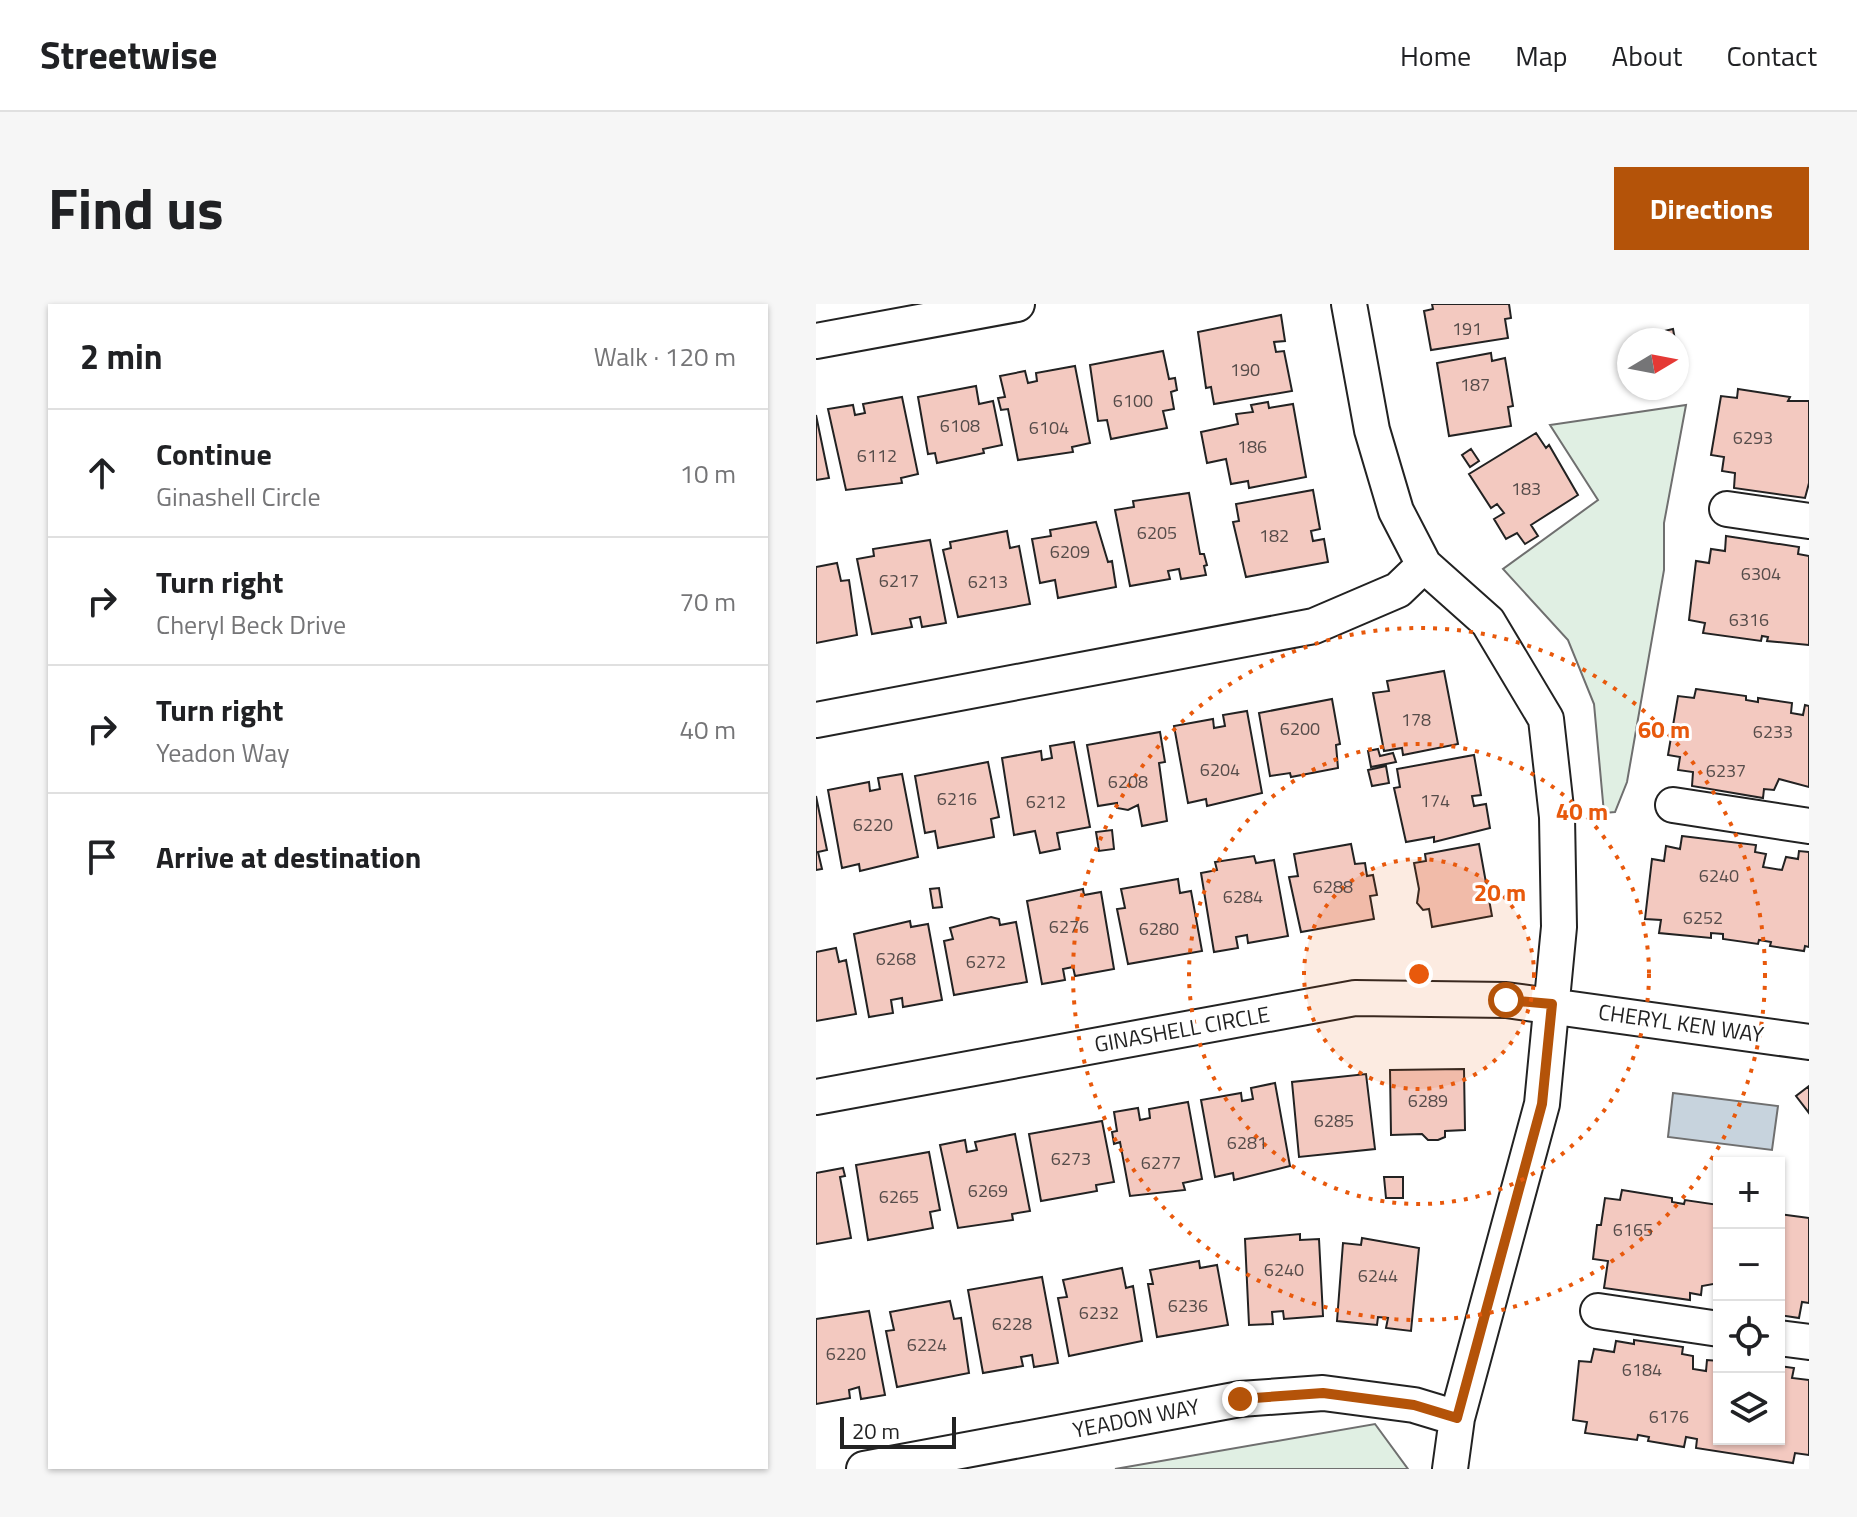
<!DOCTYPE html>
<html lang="en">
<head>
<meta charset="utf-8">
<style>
  :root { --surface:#fff; --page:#f6f6f6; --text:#202124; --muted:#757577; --line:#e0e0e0; --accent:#b45309 }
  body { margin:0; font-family:"Titillium Web",sans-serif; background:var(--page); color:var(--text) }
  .controls { position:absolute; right:24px; bottom:24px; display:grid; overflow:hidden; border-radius:0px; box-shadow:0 2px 6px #0004 }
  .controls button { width:72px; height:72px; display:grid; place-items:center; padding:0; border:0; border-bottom:2px solid var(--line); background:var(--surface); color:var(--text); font:40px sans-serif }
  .compass { position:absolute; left:801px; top:24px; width:72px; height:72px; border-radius:50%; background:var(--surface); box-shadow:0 2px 6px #0004; rotate:80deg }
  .scale { position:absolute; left:24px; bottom:20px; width:116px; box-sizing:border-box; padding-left:8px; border:4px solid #222; border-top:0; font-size:22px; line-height:28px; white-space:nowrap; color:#222; -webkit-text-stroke:6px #fff; paint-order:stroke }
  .stop { position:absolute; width:24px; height:24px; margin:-18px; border:6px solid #b45309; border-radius:50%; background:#fff }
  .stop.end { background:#b45309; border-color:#fff; box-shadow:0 2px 8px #0008 }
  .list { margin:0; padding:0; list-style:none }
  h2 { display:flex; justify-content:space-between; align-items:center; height:104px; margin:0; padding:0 32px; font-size:34px }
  h2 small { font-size:26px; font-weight:400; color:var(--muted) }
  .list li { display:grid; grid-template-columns:52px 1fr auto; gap:24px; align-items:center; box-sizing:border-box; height:128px; padding:0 32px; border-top:2px solid var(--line) }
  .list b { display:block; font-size:30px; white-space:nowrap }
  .list p { margin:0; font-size:26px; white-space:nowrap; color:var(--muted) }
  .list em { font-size:26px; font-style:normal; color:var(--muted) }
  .icon { flex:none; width:44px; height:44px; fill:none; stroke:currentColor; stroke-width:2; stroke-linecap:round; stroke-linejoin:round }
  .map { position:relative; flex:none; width:993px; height:1165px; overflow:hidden; border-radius:0px }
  header { display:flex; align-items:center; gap:48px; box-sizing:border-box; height:112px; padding:0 40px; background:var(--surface); border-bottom:2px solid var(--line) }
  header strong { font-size:38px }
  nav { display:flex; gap:44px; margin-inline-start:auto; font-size:28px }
  .intro { display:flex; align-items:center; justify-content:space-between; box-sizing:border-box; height:192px; padding:0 48px }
  h1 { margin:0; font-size:56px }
  .button { padding:20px 36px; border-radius:0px; background:var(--accent); color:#fff; font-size:28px; font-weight:700 }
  main { display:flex; gap:48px; padding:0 48px }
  aside { flex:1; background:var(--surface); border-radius:0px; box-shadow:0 2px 6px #0004 }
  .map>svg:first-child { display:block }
  .green { fill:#e0efe3; stroke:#6f6f6f; stroke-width:2 }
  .water { fill:#c7d3dd; stroke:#6f6f6f; stroke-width:2 }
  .building { fill:#f3c9c0; stroke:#222; stroke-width:2 }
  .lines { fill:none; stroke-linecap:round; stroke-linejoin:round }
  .street-casing { stroke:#222; stroke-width:38 }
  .street { stroke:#fff; stroke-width:34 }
  .route { stroke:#b45309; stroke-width:10 }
  .ring { fill:none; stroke:#e8590c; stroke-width:4; stroke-dasharray:4 8 }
  .labels { text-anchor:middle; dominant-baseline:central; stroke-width:6; stroke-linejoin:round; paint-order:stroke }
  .number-label { font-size:18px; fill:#564c4a }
  .street-label { font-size:22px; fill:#222; stroke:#fff }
  .centre { fill:#e8590c; stroke:#fff; stroke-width:4 }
  .ring-label { font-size:24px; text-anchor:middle; font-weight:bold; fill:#e8590c; stroke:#fff; stroke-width:6; stroke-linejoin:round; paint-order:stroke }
</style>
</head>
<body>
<header>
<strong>Streetwise</strong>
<nav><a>Home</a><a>Map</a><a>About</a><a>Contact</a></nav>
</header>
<div class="intro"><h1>Find us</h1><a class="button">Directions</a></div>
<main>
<aside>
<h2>2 min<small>Walk · 120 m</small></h2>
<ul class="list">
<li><svg class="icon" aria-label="ahead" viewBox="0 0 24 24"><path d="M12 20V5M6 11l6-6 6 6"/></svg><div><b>Continue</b><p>Ginashell Circle</p></div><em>10 m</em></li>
<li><svg class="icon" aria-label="right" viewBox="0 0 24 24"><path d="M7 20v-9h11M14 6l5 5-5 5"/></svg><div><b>Turn right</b><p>Cheryl Beck Drive</p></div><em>70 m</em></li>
<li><svg class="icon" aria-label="right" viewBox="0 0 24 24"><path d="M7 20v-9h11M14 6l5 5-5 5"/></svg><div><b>Turn right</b><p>Yeadon Way</p></div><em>40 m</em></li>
<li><svg class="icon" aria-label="arrive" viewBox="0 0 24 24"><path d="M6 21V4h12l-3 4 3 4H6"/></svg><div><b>Arrive at destination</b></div></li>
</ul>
</aside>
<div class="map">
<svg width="993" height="1165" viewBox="0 0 993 1165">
  <rect width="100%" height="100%" fill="#fff"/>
  <!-- green -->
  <path class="green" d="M 870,101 L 848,219 L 848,266 L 811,478 L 799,508 L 788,509 L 778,400 L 752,336 L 687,265 L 782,196 L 734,121 Z
    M 559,1120 L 592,1165 L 299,1165 Z"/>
  <!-- water -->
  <path class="water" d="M 857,789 L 962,802 L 956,846 L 852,833 Z"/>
  <!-- building -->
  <path class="building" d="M 616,0 L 693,0 L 695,14 L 689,15 L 692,34 L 615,46 L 608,7 L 617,5 Z
    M 465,11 L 469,37 L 458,38 L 460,48 L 468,47 L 476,87 L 398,100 L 395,83 L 390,84 L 382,28 Z
    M 857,25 L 859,36 L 828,36 L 827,32 Z
    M 347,47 L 353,75 L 359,74 L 361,86 L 355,88 L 358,105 L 347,107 L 351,124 L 295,135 L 291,116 L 282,117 L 274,61 Z
    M 675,49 L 676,57 L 689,54 L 697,102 L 692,103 L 695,122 L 633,132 L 621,59 Z
    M 259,62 L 274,139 L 256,143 L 257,148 L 202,156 L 192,105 L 185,106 L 182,94 L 189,93 L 184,72 L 209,67 L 212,79 L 221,77 L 220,69 Z
    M 160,82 L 163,100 L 177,97 L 186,141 L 167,145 L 168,149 L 121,159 L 119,149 L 112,150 L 102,93 Z
    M 922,85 L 974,93 L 972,97 L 993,97 L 993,179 L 989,194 L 918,184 L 919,169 L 906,167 L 908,153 L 895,151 L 905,92 L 921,94 Z
    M 86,93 L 102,170 L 85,174 L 86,179 L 30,186 L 12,105 L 37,101 L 39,111 L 49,109 L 47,100 Z
    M 452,98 L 453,104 L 477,100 L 490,173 L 433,184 L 432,177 L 415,180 L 410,155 L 391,159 L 385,128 L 422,120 L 420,110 L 437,108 L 435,101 Z
    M 0,111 L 13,174 L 0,176 Z
    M 720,129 L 730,144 L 733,141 L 762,191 L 715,221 L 722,232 L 709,240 L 701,229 L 690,235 L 678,215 L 688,209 L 681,200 L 675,204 L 653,170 Z
    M 655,145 L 663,157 L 654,163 L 646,151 Z
    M 497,186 L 504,225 L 495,227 L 497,237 L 508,235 L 512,258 L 430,273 L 417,218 L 423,217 L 420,200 Z
    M 373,189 L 384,250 L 388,250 L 391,261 L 388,262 L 390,271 L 365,275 L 363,265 L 352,267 L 354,275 L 314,282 L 299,206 L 318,203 L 317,197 Z
    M 280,218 L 292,258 L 296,257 L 300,283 L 242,294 L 239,276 L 224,279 L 216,235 L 235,232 L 234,226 Z
    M 191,227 L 194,244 L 203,242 L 214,300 L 142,313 L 127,246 L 135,244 L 134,238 Z
    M 910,232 L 983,243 L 982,250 L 993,252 L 993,341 L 951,337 L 952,333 L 946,332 L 945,337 L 887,329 L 889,319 L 873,316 L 880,257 L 893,259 L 895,245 L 909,247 Z
    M 114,236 L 130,319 L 106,323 L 104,313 L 94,315 L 96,323 L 56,330 L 41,255 L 58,252 L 57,245 Z
    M 21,259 L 25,277 L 33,276 L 41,331 L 0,339 L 0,263 Z
    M 628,367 L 642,440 L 587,451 L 586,444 L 568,447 L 557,389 L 573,387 L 571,377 Z
    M 880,385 L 930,392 L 930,396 L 942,398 L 942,394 L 976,399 L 975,409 L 987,411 L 989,401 L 993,402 L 993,483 L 963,475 L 958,486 L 948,485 L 947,494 L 876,482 L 877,468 L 862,466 L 864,453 L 852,451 L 862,392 L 878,394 Z
    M 516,395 L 524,440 L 520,441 L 522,464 L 475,473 L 474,469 L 454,472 L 443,409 Z
    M 431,407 L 446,489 L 391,502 L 390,495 L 372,499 L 358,422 L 397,415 L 398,424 L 409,422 L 407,411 Z
    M 344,428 L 349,458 L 343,459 L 351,517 L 326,522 L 322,501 L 312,506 L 301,504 L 301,499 L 282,502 L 271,441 Z
    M 258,438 L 274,523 L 241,529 L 244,545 L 224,549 L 219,527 L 198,531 L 186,454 L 225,447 L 226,456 L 236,454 L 234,442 Z
    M 562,445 L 564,452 L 577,449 L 580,458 L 555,463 L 552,447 Z
    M 658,451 L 665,491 L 656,492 L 658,502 L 670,500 L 674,524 L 618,538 L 618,533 L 590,538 L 578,484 L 584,483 L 581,465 Z
    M 172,458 L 183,513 L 175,515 L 178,533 L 122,544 L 119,527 L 109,529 L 99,472 Z
    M 570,462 L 573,479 L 556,482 L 552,466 Z
    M 86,470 L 102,553 L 44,567 L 43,560 L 26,564 L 12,486 L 53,478 L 54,487 L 64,485 L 62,474 Z
    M 0,492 L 11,546 L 2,548 L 6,565 L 0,566 Z
    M 296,526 L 298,545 L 283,547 L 280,528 Z
    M 866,532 L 940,541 L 939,548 L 950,550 L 947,563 L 966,566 L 970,553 L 982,555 L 983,547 L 993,548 L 993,643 L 989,642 L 988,647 L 954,642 L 955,638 L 943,636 L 942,640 L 907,635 L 907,630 L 895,629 L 895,634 L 843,629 L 845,616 L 829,615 L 836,555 L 848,557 L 850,542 L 864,545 Z
    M 535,540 L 539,560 L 549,559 L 551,572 L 557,571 L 561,591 L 554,592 L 558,615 L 485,628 L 473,573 L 482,572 L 478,550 Z
    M 663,540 L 676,612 L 616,623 L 613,605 L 607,606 L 601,599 L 603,585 L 598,559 L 610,557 L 609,550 Z
    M 438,552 L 440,559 L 458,556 L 472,632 L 432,639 L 431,631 L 420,633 L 422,644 L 398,648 L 385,569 L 401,566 L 399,558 Z
    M 362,575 L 364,589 L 375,587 L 386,647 L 312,660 L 301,605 L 309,604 L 305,585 Z
    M 123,584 L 126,603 L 117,604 L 114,585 Z
    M 267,585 L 268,591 L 285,588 L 298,665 L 259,672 L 257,663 L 247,665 L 249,676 L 226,680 L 211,597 Z
    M 175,613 L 183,615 L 184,621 L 200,618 L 211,678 L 138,691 L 128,637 L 137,635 L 134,624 Z
    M 94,617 L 95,623 L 112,620 L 126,696 L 87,703 L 86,694 L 75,696 L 77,709 L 53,713 L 38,630 Z
    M 20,644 L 23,658 L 30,656 L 40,710 L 0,717 L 0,648 Z
    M 648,765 L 649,826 L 629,827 L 629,833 L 622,836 L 612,836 L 606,830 L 575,831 L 574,766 Z
    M 550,770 L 559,845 L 483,853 L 476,778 Z
    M 459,779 L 474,862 L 418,876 L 417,869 L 399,873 L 385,796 L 425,789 L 426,797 L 437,795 L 435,784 Z
    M 993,782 L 993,809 L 980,792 Z
    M 372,798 L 386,875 L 367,879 L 369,886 L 314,892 L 304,838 L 298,840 L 296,828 L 301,827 L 298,808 L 322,804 L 324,816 L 334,814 L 333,805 Z
    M 286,817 L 298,878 L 280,881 L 281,887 L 225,897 L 213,830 Z
    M 199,830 L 214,907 L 196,910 L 197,916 L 142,924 L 124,841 L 149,836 L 151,848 L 161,846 L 159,838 Z
    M 113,848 L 124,906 L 114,908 L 117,924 L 52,936 L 40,861 Z
    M 27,864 L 29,872 L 24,873 L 35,934 L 0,940 L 0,869 Z
    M 568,873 L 587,873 L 587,894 L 570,894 Z
    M 806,886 L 856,894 L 856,898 L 868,900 L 869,896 L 903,901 L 903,979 L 886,982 L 885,991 L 874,989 L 874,996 L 788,984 L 792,957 L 777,955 L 781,921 L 785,921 L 789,894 L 804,896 Z
    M 963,910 L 993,914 L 993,999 L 986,998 L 983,1014 L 963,1011 Z
    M 484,930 L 484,936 L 503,935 L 507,1012 L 468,1015 L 467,1007 L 456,1008 L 457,1020 L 433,1021 L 429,935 Z
    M 546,934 L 603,944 L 595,1027 L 570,1024 L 572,1014 L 562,1013 L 561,1021 L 521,1017 L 527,939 L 545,941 Z
    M 383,957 L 384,964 L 401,961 L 412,1021 L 341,1033 L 332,980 L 337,980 L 334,966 Z
    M 306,964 L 310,984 L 317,982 L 326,1037 L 253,1052 L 242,994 L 251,993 L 247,976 Z
    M 226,973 L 242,1059 L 218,1063 L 216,1051 L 205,1053 L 207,1062 L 167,1069 L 152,986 Z
    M 134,997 L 138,1015 L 145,1014 L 153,1069 L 81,1083 L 70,1027 L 78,1026 L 74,1008 Z
    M 53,1007 L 69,1091 L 45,1095 L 43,1083 L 33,1086 L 34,1094 L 0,1100 L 0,1015 Z
    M 818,1036 L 867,1043 L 866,1050 L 877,1052 L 877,1065 L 890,1067 L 891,1056 L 903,1057 L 903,1135 L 963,1135 L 963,1062 L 978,1064 L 976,1074 L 993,1076 L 993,1151 L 979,1149 L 977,1159 L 880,1144 L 881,1135 L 870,1133 L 868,1143 L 832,1137 L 833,1133 L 822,1131 L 821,1136 L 769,1129 L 771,1118 L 757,1116 L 763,1057 L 775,1058 L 778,1045 L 798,1048 L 800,1037 L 818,1040 Z"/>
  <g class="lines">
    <!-- street casing -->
    <g class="street-casing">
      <path id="street" d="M 533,0 L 556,126 L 580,207 L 608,261 L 672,318 L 730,415 L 741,513 L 743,623 L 726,800 L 641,1114 L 634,1165
        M 0,37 L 201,0
        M 911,205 L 993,217
        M 0,416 L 498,322 L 582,286 L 608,261
        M 857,501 L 993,522
        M 0,793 L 539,694 L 690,696 L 993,738
        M 782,1007 L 903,1025
        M 963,1034 L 993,1038
        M 48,1165 L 424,1095 L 507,1089 L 598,1101 L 641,1114"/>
    </g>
    <!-- street -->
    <use href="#street" class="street"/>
  </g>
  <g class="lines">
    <!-- route -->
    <path class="route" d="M 424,1095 L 507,1089 L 598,1101 L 641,1114 L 726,800 L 736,700 L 690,696"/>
  </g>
  <!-- distance rings -->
  <circle cx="603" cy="670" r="115" fill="#e8590c" fill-opacity=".12"/>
  <g class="ring">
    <circle cx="603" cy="670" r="115"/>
    <circle cx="603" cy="670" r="230"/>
    <circle cx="603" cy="670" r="346"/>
  </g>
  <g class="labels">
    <!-- number labels -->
    <g class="number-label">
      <text x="651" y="24">191</text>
      <text x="429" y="65">190</text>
      <text x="659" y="80">187</text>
      <text x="317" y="96">6100</text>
      <text x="144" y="121">6108</text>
      <text x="233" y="123">6104</text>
      <text x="937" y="133">6293</text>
      <text x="436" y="142">186</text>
      <text x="61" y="151">6112</text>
      <text x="710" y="184">183</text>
      <text x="341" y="228">6205</text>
      <text x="458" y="231">182</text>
      <text x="254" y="247">6209</text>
      <text x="945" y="269">6304</text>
      <text x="83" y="276">6217</text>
      <text x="172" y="277">6213</text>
      <text x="933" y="315">6316</text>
      <text x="600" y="415">178</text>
      <text x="484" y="424">6200</text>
      <text x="957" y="427">6233</text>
      <text x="404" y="465">6204</text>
      <text x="910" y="466">6237</text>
      <text x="312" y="477">6208</text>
      <text x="141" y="494">6216</text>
      <text x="619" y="496">174</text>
      <text x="230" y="497">6212</text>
      <text x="57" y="520">6220</text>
      <text x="903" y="571">6240</text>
      <text x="517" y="582">6288</text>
      <text x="427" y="592">6284</text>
      <text x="887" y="613">6252</text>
      <text x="253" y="622">6276</text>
      <text x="343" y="624">6280</text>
      <text x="80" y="654">6268</text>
      <text x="170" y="657">6272</text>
      <text x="612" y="796">6289</text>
      <text x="518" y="816">6285</text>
      <text x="431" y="838">6281</text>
      <text x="255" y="854">6273</text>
      <text x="345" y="858">6277</text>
      <text x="172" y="886">6269</text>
      <text x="83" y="892">6265</text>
      <text x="817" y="925">6165</text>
      <text x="468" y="965">6240</text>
      <text x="562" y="971">6244</text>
      <text x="372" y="1001">6236</text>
      <text x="283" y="1008">6232</text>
      <text x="196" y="1019">6228</text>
      <text x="111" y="1040">6224</text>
      <text x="30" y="1049">6220</text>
      <text x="826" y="1065">6184</text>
      <text x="853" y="1112">6176</text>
    </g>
    <!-- street labels -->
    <g class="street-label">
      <text transform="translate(865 719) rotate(8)">CHERYL KEN WAY</text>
      <text transform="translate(366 725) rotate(-10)">GINASHELL CIRCLE</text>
      <text transform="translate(320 1114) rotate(-11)">YEADON WAY</text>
    </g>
  </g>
  <circle cx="603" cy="670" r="12" class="centre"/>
  <g class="ring-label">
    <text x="848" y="434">60 m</text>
    <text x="766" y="516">40 m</text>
    <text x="684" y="597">20 m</text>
  </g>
</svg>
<div class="controls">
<button>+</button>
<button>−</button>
<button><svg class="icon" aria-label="locate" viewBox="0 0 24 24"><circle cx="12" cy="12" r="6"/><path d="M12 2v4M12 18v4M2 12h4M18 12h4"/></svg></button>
<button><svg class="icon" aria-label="layers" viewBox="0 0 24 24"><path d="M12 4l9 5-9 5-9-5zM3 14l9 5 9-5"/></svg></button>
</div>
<svg class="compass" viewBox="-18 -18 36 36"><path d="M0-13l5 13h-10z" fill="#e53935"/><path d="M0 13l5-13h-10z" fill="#757577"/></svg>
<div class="scale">20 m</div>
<div class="stop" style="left:690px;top:696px"></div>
<div class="stop end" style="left:424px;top:1095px"></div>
</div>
</main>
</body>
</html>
